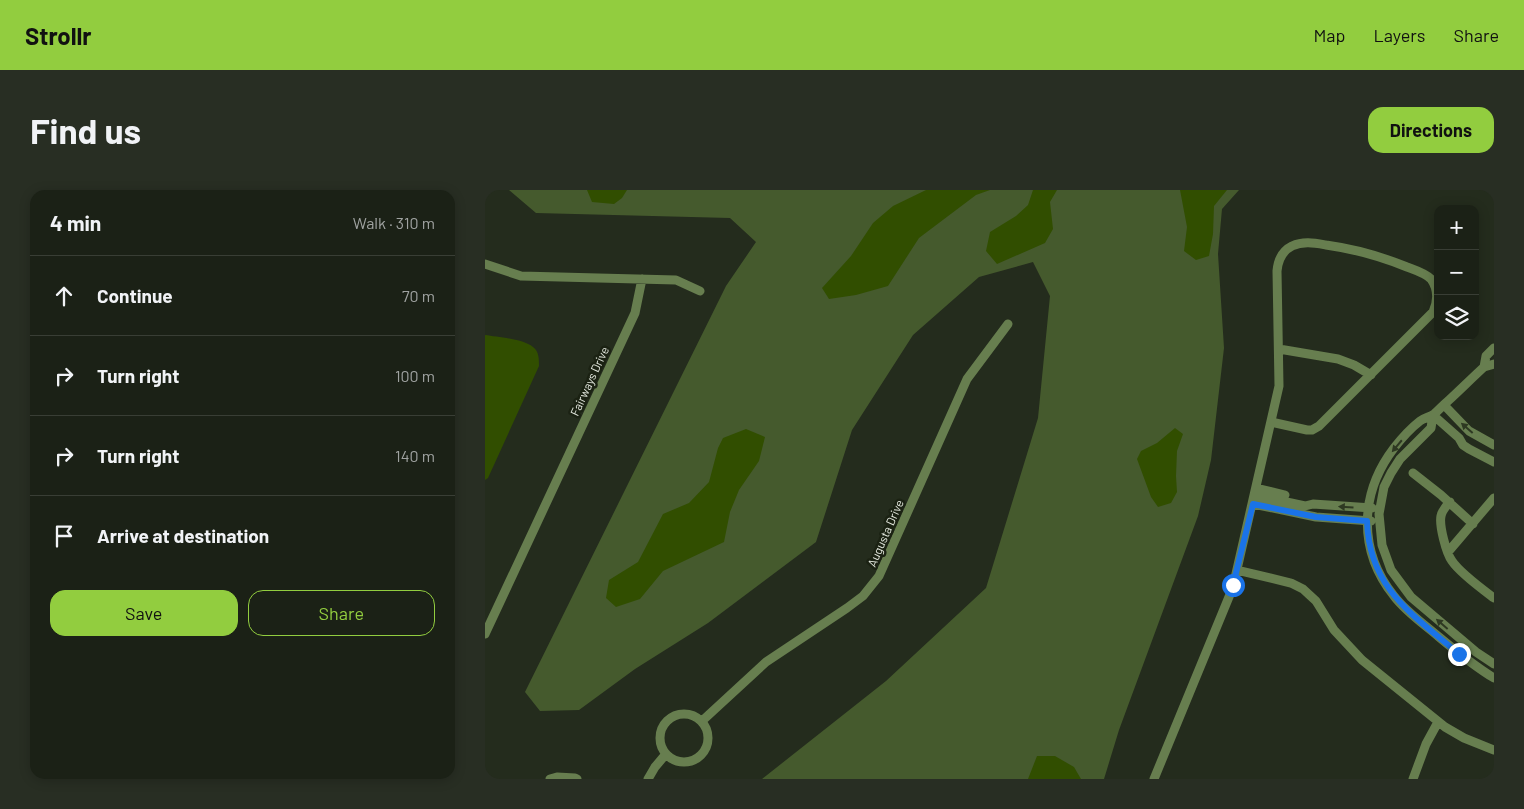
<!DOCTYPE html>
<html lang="en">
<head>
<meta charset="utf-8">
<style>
  :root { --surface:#1b2116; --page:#282e23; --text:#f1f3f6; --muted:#a0a3a1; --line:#393e35; --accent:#92cd3f }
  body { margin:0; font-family:Barlow,sans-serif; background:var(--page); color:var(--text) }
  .controls { position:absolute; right:15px; top:15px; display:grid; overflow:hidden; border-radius:10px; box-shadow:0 2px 12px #0003 }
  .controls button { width:45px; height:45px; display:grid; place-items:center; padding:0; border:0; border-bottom:1px solid var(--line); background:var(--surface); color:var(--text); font:25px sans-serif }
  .stop { position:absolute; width:15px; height:15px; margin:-11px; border:4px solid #1a73e8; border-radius:50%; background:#fff }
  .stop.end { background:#1a73e8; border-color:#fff; box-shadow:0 1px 5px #0008 }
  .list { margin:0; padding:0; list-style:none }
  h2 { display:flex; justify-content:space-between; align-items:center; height:65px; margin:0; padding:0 20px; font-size:21px }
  h2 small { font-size:16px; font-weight:400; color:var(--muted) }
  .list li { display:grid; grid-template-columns:32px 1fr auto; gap:15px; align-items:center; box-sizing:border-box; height:80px; padding:0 20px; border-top:1px solid var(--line) }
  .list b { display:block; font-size:19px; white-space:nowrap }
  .list em { font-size:16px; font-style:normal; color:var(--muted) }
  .actions { display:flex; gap:10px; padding:15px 20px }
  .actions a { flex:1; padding:11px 0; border:1px solid var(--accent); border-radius:15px; text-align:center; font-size:18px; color:var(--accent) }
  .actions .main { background:var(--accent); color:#111 }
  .icon { flex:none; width:28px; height:28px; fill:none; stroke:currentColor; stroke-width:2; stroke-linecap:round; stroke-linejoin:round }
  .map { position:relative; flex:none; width:1009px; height:589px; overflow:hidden; border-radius:15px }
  header { display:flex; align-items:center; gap:30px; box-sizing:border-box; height:70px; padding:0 25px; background:var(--accent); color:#111 }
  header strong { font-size:24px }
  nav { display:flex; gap:28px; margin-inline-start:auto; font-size:18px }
  .intro { display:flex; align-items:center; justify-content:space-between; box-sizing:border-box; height:120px; padding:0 30px }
  h1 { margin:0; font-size:35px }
  .button { padding:12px 22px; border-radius:15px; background:var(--accent); color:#111; font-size:18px; font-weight:700 }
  main { display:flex; gap:30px; padding:0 30px }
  aside { flex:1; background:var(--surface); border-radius:15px; box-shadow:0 2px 12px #0003 }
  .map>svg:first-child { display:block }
  .green { fill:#455a2d }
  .water { fill:#314e00 }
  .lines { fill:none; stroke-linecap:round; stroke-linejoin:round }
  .street { stroke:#677e4f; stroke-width:9 }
  .oneway { fill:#2e3922 }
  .route { stroke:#1a73e8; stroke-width:6 }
  .labels { text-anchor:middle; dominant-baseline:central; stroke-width:5; stroke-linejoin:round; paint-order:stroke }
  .street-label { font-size:12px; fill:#e3e8de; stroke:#1b2213 }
</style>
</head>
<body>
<header>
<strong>Strollr</strong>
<nav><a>Map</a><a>Layers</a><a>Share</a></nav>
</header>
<div class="intro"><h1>Find us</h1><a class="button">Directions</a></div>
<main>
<aside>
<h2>4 min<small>Walk · 310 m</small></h2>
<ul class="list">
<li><svg class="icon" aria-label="ahead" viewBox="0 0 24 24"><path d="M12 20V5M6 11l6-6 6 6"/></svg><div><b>Continue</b></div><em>70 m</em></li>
<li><svg class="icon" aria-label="right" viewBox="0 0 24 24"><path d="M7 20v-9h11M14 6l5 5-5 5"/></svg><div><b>Turn right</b></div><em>100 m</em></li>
<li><svg class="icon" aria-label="right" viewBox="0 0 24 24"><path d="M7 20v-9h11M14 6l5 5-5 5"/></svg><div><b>Turn right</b></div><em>140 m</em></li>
<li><svg class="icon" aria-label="arrive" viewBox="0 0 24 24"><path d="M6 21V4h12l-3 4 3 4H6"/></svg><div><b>Arrive at destination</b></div></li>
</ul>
<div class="actions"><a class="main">Save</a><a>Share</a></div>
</aside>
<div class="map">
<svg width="1009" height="589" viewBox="0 0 1009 589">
  <rect width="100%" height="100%" fill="#242c1d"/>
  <!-- green -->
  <path class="green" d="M 24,0 L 754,0 L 737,19 L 733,64 L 739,158 L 726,270 L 713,326 L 634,540 L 619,589 L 277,589 L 401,491 L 501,398 L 553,228 L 565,106 L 548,72 L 494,87 L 428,145 L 367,240 L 331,352 L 223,433 L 150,479 L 94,520 L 55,521 L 40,502 L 241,96 L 271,52 L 245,28 L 51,23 Z"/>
  <!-- water -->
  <path class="water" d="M 102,0 L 142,0 L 137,8 L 129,14 L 107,12 Z
    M 441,0 L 505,0 L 491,5 L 434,48 L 403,96 L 371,105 L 344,109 L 337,98 L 366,66 L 388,33 L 408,16 Z
    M 548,0 L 572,0 L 565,12 L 568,39 L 560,53 L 512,74 L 501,61 L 505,42 L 531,26 L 543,15 Z
    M 695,0 L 742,0 L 729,16 L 728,44 L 724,66 L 711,70 L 699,61 L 702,37 Z
    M 0,145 C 13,147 38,149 48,157 C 54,161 54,169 54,176 L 3,288 L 0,290 Z
    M 690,238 L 698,244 L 692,261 L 691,286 L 692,302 L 686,313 L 673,317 L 666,307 L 652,269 L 656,261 L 672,253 Z
    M 261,239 L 280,247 L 274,271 L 254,300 L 245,322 L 239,352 L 178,381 L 155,409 L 131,417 L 121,408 L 124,390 L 153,372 L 178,324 L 204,313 L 224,292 L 233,258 L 238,248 Z
    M 552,566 L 570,566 L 589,577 L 596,589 L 543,589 Z"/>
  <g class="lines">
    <!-- street -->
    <path class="street" d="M 0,74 L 36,86 L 191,90 L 215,101
      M 794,159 L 853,169 L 869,175 L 886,185
      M 1009,174 L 999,177 C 987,188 975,200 963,211 C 958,215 954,220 949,224 C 945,227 939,228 935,231 C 926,238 916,249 909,258 C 874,304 873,361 909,406 C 921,422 939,434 954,447 C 972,462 989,476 1009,488
      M 999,177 L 1001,166 L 1009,158
      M 959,215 L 984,241 L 1009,255
      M 948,225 L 946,238 L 915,269 L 906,283 L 899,297 L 894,324 L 897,355 L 906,380 L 926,407 L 991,462 L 1009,474
      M 948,225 L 974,248 L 978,255 L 984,259 L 1009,272
      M 928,283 L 956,305 L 988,334
      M 771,298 L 800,305
      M 770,305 L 820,316 L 828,314 L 887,318
      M 965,312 C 961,316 957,321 956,326 C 954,335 961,363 967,371 C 975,383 997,399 1009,408
      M 768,314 L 831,327 L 886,331
      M 963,362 L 1009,308
      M 752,380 L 806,393 L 818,399 L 831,411 L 849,440 L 877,470 L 960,537 L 979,548 L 1009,560
      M 0,444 L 150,123 L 157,89
      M175 548a24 24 0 1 1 48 0a24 24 0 1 1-48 0Z
      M 217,531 L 281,472 L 362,418 L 378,406 L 394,386 L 482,189 L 523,134
      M 65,589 L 72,587 L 90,588 L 92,589
      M 163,589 L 170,577 L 181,564
      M 669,589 L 746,402 L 750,388 L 794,196 L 792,81 C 793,70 797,61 807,56 C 818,51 829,53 841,55 C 870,59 895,66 922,77 C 930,80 940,83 946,89 C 953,99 953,111 948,122 L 834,236 L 827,240 L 822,240 L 786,232
      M 928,589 L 941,554 L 953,532"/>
  </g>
  <!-- one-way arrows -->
  <defs><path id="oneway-solid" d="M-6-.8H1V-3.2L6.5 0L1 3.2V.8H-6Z" transform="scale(1.25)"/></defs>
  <g class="oneway">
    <use href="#oneway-solid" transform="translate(982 238) rotate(-139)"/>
    <use href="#oneway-solid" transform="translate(912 256) rotate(130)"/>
    <use href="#oneway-solid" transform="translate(861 317) rotate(-177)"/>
    <use href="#oneway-solid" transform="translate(957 434) rotate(-139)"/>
  </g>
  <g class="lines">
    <!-- route -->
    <path class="route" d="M 748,395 L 768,314 L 831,327 L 882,331 C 884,398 927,424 974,464"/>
  </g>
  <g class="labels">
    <!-- street labels -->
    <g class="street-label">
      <text transform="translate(104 191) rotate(-65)">Fairways Drive</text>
      <text transform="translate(400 343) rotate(-66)">Augusta Drive</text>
    </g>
  </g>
</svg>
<div class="controls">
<button>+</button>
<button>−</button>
<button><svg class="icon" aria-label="layers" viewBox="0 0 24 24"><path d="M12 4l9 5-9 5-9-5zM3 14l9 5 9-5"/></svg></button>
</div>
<div class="stop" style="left:748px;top:395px"></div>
<div class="stop end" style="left:974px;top:464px"></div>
</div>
</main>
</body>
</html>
